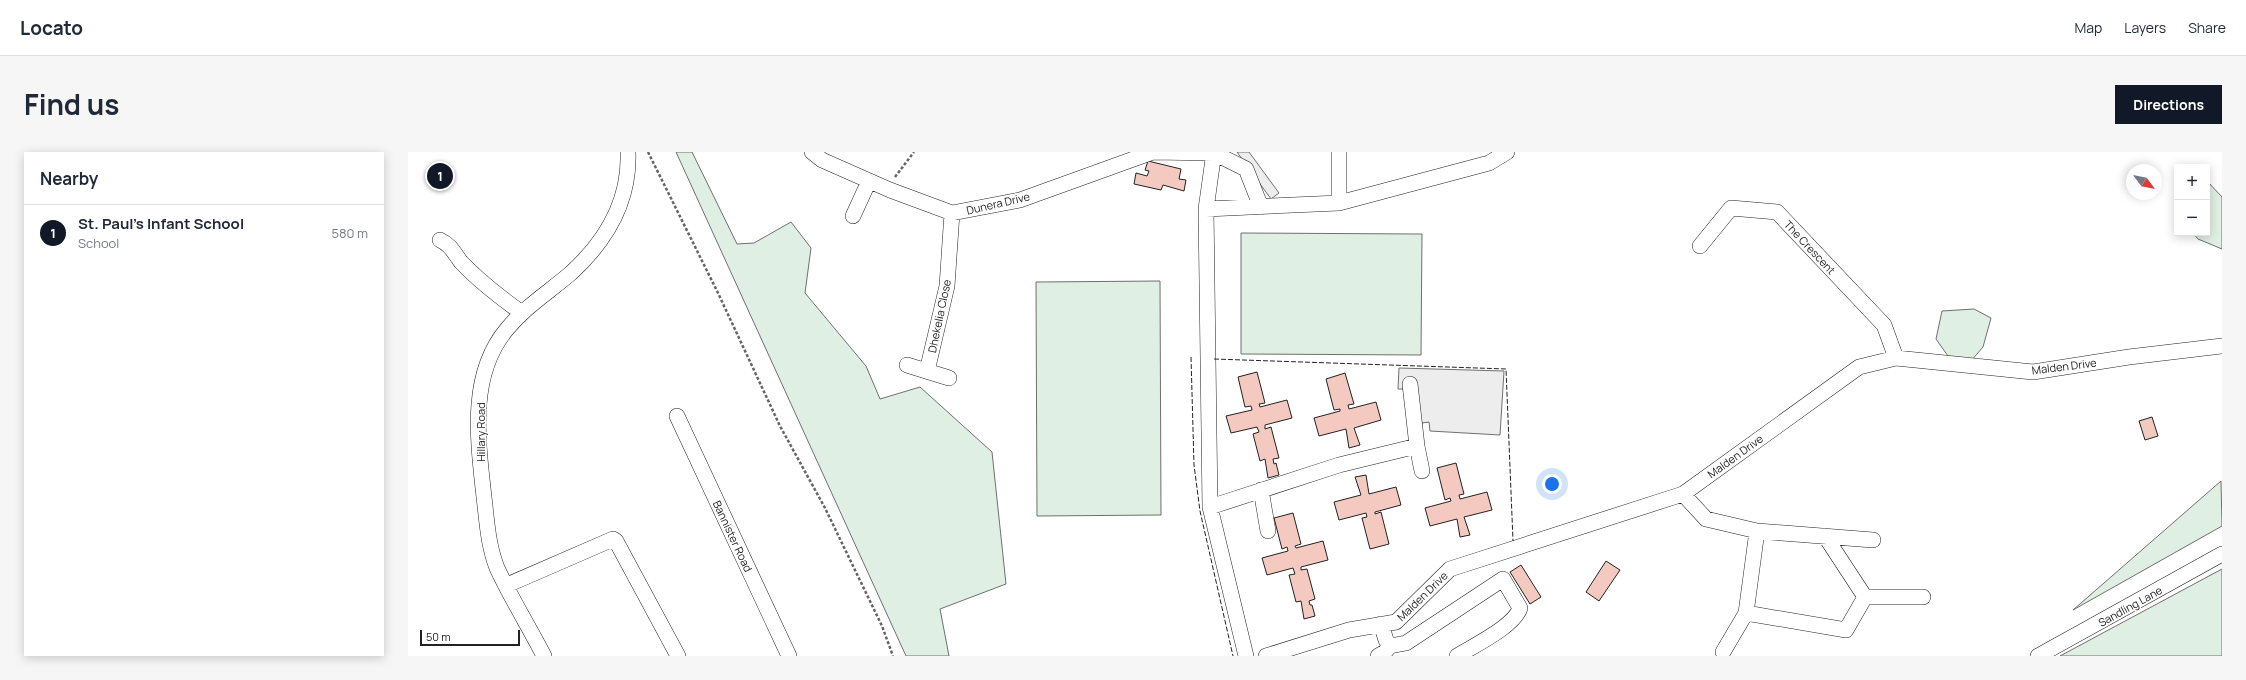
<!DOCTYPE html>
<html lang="en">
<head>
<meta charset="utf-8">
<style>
  :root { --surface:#fff; --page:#f6f6f7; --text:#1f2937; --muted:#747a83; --line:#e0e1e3; --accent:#111827 }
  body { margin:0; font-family:Manrope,sans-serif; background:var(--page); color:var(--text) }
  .controls { position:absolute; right:12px; top:12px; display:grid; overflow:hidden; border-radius:0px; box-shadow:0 2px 10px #0003 }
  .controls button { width:36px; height:36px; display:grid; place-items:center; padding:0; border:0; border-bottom:1px solid var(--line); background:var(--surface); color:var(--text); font:20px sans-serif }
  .compass { position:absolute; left:1718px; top:12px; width:36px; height:36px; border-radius:50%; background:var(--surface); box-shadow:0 2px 10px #0003; rotate:122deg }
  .scale { position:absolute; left:12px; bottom:10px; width:100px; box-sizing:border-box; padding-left:4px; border:2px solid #222; border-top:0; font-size:11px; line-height:14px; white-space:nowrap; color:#222; -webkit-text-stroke:3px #fff; paint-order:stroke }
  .you { position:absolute; left:1144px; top:332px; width:14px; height:14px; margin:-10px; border:3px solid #fff; border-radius:50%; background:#1a73e8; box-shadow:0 0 0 6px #1a73e833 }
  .badge { display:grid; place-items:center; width:26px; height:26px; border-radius:50%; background:var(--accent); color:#fff; font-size:13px; font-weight:700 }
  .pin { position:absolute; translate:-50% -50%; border:2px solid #fff; box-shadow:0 1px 4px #0006 }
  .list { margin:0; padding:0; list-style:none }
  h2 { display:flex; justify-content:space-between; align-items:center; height:52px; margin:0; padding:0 16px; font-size:17px }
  h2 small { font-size:13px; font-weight:400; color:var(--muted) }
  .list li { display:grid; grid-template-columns:26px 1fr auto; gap:12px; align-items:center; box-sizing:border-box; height:56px; padding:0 16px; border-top:1px solid var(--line) }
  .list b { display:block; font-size:15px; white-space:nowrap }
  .list p { margin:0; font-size:13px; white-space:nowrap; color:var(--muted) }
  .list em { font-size:13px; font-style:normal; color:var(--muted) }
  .map { position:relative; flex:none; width:1814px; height:504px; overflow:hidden; border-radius:0px }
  header { display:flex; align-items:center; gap:24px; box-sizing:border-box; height:56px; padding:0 20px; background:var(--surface); border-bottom:1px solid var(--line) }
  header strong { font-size:19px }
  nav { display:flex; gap:22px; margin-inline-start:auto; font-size:14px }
  .intro { display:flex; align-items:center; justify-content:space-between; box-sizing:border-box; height:96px; padding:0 24px }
  h1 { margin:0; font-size:28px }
  .button { padding:10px 18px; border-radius:0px; background:var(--accent); color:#fff; font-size:14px; font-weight:700 }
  main { display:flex; gap:24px; padding:0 24px }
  aside { flex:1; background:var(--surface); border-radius:0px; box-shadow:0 2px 10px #0003 }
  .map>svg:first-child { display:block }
  .green { fill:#e0efe3; stroke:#6f6f6f }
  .parking { fill:#ededed; stroke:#6f6f6f }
  .building { fill:#f3c9c0; stroke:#222 }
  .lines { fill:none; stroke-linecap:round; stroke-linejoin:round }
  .minor-casing { stroke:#222; stroke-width:16 }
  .path { stroke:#646464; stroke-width:2.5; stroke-dasharray:3 2; stroke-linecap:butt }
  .minor { stroke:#fff; stroke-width:15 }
  .fence { stroke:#222; stroke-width:1; stroke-dasharray:5 2; stroke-linecap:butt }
  .labels { text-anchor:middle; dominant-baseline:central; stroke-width:3; stroke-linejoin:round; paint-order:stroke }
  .street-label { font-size:11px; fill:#222; stroke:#fff }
</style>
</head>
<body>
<header>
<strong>Locato</strong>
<nav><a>Map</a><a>Layers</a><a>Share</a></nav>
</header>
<div class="intro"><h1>Find us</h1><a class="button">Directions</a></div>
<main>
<aside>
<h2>Nearby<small></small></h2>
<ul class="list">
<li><span class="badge">1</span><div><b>St. Paul's Infant School</b><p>School</p></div><em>580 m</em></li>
</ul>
</aside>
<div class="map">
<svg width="1814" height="504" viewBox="0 0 1814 504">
  <rect width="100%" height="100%" fill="#fff"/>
  <!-- green -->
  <path class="green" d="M 268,0 L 284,0 L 329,92 L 346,91 L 383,70 L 403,96 L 397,141 L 458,214 L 472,247 L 512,235 L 584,300 L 598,432 L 532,457 L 541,504 L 498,504 Z
    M 1799,29 L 1814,45 L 1814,97 L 1790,87 L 1785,81 L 1799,81 Z
    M 833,81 L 1014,82 L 1013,203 L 833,202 Z
    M 752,129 L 753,363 L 629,364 L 628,130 Z
    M 1566,157 L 1583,166 L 1575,195 L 1563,209 L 1540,204 L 1528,187 L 1534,159 Z
    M 1813,329 L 1814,374 L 1665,458 Z
    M 1814,417 L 1814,504 L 1652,504 Z"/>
  <!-- parking -->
  <path class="parking" d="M 829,0 L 841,0 L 871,41 L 863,47 Z
    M 991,216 L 1096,219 L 1092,283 L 1022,279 L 1021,270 L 1014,271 L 1013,276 L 997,240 L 995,237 L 990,237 Z"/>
  <!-- building -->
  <path class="building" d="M 740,9 L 773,17 L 771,27 L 778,28 L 776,39 L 755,33 L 753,38 L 726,32 L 728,21 L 739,24 L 741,19 L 737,18 Z
    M 849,220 L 857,251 L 851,252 L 852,255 L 879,248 L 884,266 L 857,273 L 857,277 L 863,275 L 871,306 L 865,307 L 866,312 L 868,311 L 871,323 L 860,326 L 857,307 L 852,309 L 845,282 L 851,280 L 849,275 L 823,281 L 818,264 L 844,258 L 843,254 L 837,255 L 830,225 Z
    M 937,221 L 946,252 L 940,253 L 941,257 L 968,250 L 973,268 L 946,276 L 952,293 L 941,296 L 938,277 L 911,284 L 906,266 L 932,259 L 932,257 L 926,258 L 918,227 Z
    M 1744,265 L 1750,284 L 1737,288 L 1731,269 Z
    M 1048,311 L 1056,342 L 1051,343 L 1052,347 L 1079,340 L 1084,358 L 1056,365 L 1062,383 L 1052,385 L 1049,367 L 1022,374 L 1017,356 L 1043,349 L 1042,346 L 1037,348 L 1029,316 Z
    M 958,323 L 961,342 L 988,335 L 993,353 L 967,360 L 967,362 L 973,360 L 981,392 L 962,397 L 954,366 L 959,365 L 958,361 L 931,368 L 926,350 L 953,343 L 947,325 Z
    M 885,361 L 893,392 L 887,394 L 888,396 L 915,389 L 920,408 L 893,415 L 893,418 L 899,417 L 907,447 L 901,449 L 902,453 L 904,453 L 907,464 L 896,467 L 893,449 L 888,450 L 881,423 L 887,422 L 885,416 L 859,423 L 854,406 L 880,399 L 879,395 L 874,397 L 866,366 Z
    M 1198,409 L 1212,418 L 1191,449 L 1178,440 Z
    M 1113,413 L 1133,445 L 1122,452 L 1102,420 Z"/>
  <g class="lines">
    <!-- minor casing -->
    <g class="minor-casing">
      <path id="minor" d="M 404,0 L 414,8 L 482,38 L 544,61 L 612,48 L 745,0 L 806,1 L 838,17 L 853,55
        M 806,0 L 798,57 L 802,355 L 838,504
        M 931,51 L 931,0
        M 798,57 L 931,51 L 1081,11 L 1099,0
        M 445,64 L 461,29
        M 32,88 C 43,93 46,101 53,110 C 71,129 93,146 114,161
        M 1292,94 L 1323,56 L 1369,60 L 1476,173 L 1488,206
        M 499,213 L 541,226
        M 519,219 L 539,134 L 544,61
        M 1002,232 L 1009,294 L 1014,319
        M 269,264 L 381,504
        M 853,338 L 860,379
        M 1275,342 L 1298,367 L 1349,379 L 1465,388
        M 802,355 L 931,313 L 1009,294
        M 1417,384 L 1457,445
        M 99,433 L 205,387 L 208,389 L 270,504
        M 1338,461 L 1438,478 L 1457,445 L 1515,445
        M 973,472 L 978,488 L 982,494 L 998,491 L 1095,427 L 1112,456 C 1107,474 1065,494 1049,504
        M 1315,500 L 1338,461 L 1349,379
        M 136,504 C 121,475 103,446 89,416 C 80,393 79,370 76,345 C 70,290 60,223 99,177 C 118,154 141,140 163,121 C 198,89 222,49 220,0
        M 858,504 L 941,478 L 988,470 L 1042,417 L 1275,342 L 1451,215 L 1488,206 L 1625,220 L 1721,205 L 1814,194
        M 970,504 L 977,500 L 982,494
        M 1630,504 L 1814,402"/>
    </g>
    <!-- path -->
    <path class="path" d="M 240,0 L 310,141 L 372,274 L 417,356 L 474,474 L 485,504
      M 487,25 L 506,0"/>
    <!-- minor -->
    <use href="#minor" class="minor"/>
    <!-- fence -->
    <path class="fence" d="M 783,205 L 786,313 L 792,359 L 825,504
      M 806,207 L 1098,217 L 1105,389"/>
  </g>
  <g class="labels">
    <!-- street labels -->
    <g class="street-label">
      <text transform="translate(590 51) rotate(-13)">Dunera Drive</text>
      <text transform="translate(1402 95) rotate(47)">The Crescent</text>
      <text transform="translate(531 164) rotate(-78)">Dhekelia Close</text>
      <text transform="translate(1656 214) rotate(-7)">Malden Drive</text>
      <text transform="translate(72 280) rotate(-90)">Hillary Road</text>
      <text transform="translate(1327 304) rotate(-36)">Malden Drive</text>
      <text transform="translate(325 384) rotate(65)">Bannister Road</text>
      <text transform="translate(1014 444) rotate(-44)">Malden Drive</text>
      <text transform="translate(1722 454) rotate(-29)">Sandling Lane</text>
    </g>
  </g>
</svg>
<div class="controls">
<button>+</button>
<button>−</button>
</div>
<svg class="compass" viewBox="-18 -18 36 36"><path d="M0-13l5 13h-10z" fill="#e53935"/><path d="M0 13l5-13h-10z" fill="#747a83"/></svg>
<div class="scale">50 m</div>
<div class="you"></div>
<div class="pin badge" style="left:32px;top:24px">1</div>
</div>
</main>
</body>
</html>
